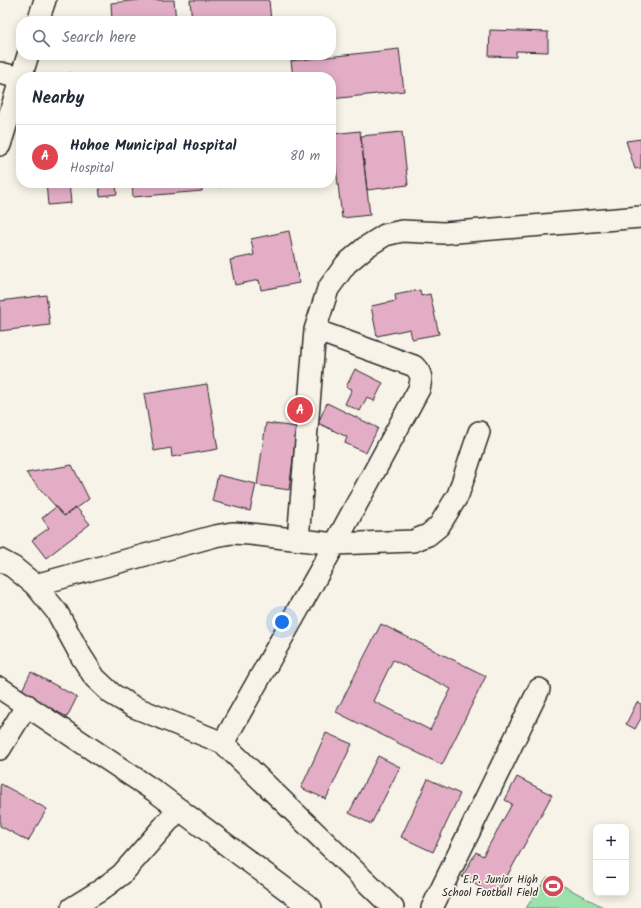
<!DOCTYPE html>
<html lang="en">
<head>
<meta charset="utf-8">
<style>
  :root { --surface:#fff; --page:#f6f6f7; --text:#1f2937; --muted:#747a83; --line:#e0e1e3; --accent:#d1495b }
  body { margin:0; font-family:Kalam,sans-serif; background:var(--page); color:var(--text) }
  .controls { position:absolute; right:12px; bottom:12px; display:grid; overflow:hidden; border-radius:8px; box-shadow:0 2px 10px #0003 }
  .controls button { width:36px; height:36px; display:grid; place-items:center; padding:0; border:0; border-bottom:1px solid var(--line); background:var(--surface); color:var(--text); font:20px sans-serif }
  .you { position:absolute; left:282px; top:622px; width:14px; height:14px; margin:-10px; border:3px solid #fff; border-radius:50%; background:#1a73e8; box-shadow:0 0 0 6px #1a73e833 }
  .badge { display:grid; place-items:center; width:26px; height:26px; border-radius:50%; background:var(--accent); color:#fff; font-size:13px; font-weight:700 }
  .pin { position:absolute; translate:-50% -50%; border:2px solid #fff; box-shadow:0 1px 4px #0006 }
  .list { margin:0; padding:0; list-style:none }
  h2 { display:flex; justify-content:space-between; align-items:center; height:52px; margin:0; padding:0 16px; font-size:17px }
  h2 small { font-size:13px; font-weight:400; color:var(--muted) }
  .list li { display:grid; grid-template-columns:26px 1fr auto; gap:12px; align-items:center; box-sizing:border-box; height:64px; padding:0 16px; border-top:1px solid var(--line) }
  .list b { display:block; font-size:15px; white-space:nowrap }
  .list p { margin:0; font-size:13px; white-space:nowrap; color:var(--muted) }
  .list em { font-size:13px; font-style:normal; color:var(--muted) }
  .icon { flex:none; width:22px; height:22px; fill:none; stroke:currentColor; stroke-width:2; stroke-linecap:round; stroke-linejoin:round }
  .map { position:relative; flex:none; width:641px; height:908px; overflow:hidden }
  .search { position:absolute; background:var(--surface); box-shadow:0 2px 10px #0003; left:16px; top:16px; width:320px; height:44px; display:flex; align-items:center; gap:10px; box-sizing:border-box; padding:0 14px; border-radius:16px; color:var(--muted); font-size:15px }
  .panel { position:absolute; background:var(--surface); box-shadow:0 2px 10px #0003; left:16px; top:72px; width:320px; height:116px; border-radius:16px }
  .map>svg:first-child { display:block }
  .pitch { fill:#9ce0ac; stroke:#64866c }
  .building { fill:#e3adc6; stroke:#2b2b2b; fill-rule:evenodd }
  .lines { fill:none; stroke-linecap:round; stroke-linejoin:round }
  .minor-casing { stroke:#2b2b2b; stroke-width:24 }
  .minor { stroke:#f7f3e8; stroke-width:21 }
  .labels { text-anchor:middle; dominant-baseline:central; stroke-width:3.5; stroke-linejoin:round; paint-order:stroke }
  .poi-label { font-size:11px; fill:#2b2b2b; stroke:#f7f3e8; text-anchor:end }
</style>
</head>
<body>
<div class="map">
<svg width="641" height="908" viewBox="0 0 641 908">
  <rect width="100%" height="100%" fill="#f7f3e8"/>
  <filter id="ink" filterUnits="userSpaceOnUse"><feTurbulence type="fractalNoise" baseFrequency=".025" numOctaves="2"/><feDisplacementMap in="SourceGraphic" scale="8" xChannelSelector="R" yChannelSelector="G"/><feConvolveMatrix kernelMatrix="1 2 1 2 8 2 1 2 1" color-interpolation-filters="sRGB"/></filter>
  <g filter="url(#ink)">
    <!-- pitch -->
    <path class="pitch" d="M 547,877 L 605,908 L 526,908 Z"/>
    <!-- building -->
    <path class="building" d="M 140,0 L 174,0 L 176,21 L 112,21 L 111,3 Z
      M 190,0 L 269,0 L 271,21 L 192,21 Z
      M 490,30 L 548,32 L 548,52 L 516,51 L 516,57 L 489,56 Z
      M 399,49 L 404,91 L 331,99 L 331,77 L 293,77 L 291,61 Z
      M 72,73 L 72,77 L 48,77 L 48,76 Z
      M 360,131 L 370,215 L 342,218 L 332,134 Z
      M 402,132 L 408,185 L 367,190 L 361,136 Z
      M 641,139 L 641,168 L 635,169 L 626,141 Z
      M 46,183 L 69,183 L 71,203 L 48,205 Z
      M 99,183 L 116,183 L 117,194 L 100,196 Z
      M 132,183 L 202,183 L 202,191 L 133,197 Z
      M 217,183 L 251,183 L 218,187 Z
      M 289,231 L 299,283 L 261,290 L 259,280 L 235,285 L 230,260 L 254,255 L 251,239 Z
      M 420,290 L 421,296 L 430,294 L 439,334 L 412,339 L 410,329 L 377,336 L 371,306 L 396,301 L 395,295 Z
      M 46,295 L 50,325 L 0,331 L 0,301 Z
      M 355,369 L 383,383 L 374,401 L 367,397 L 360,411 L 345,404 L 352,389 L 346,387 Z
      M 207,384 L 218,449 L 172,457 L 171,448 L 154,451 L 144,394 Z
      M 327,403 L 378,428 L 366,453 L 345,443 L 347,437 L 318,423 Z
      M 266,423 L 297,427 L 289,490 L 257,485 Z
      M 72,465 L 89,499 L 64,516 L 26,473 Z
      M 218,475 L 256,484 L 250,511 L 212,501 Z
      M 56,507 L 64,516 L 76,507 L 90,524 L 46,558 L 32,540 L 49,528 L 42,518 Z
      M 381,624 L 486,676 L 442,765 L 336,712 ZM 393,660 L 451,689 L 430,730 L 373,701 Z
      M 31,672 L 77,697 L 67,717 L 21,692 Z
      M 637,702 L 641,704 L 641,718 L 635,729 L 626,724 Z
      M 326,733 L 352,744 L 326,799 L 301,788 Z
      M 378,756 L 400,767 L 371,824 L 349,813 Z
      M 517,777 L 552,795 L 496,896 L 462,877 L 476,852 L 483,856 L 512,804 L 505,800 Z
      M 428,779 L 460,794 L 433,852 L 401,837 Z
      M 1,784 L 47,809 L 28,841 L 0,826 L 0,787 Z"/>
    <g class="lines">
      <!-- minor casing -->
      <g class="minor-casing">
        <path id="minor" d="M 38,21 L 45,0
          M 0,73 L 20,78
          M 0,145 L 28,55
          M 298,540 L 315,330 L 328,289 L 346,264 L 366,247 L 385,235 L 402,231 L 444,233 L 641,217
          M 0,560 L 13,567 L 35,585 L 57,612 L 81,656 L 95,678 L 112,694 L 134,707 L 223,743 L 393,908
          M 35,585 L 215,536 L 232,533 L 250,534 L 335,544 L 413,541 L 428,535 L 439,526 L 458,495 L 479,432
          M 0,688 L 156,792 L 311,908
          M 223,743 L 335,544 L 419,389 C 422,378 422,374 414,366 L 315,330
          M 0,749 L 27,705
          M 72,908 L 101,890 L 122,874 L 179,809
          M 432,908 L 539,689"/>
      </g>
      <!-- minor -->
      <use href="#minor" class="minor"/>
    </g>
  </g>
  <!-- icons -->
  <defs>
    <g id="stadium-disc" transform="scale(1.15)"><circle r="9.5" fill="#d1495b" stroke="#f7f3e8"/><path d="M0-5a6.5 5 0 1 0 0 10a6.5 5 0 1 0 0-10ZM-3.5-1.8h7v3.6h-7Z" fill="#fff"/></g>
  </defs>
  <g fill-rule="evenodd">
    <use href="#stadium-disc" x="553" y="886"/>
  </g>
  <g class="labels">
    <!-- poi labels -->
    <g class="poi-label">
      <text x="538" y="880">E.P. Junior High<tspan x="538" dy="13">School Football Field</tspan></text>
    </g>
  </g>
</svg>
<div class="controls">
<button>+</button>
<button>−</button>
</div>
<div class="you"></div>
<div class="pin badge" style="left:300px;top:410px;background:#e0444e">A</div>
<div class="search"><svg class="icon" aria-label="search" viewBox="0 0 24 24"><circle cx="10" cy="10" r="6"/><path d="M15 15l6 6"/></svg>Search here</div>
<section class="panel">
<h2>Nearby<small></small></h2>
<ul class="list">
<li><span class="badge" style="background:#e0444e">A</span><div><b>Hohoe Municipal Hospital</b><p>Hospital</p></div><em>80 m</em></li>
</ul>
</section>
</div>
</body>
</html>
